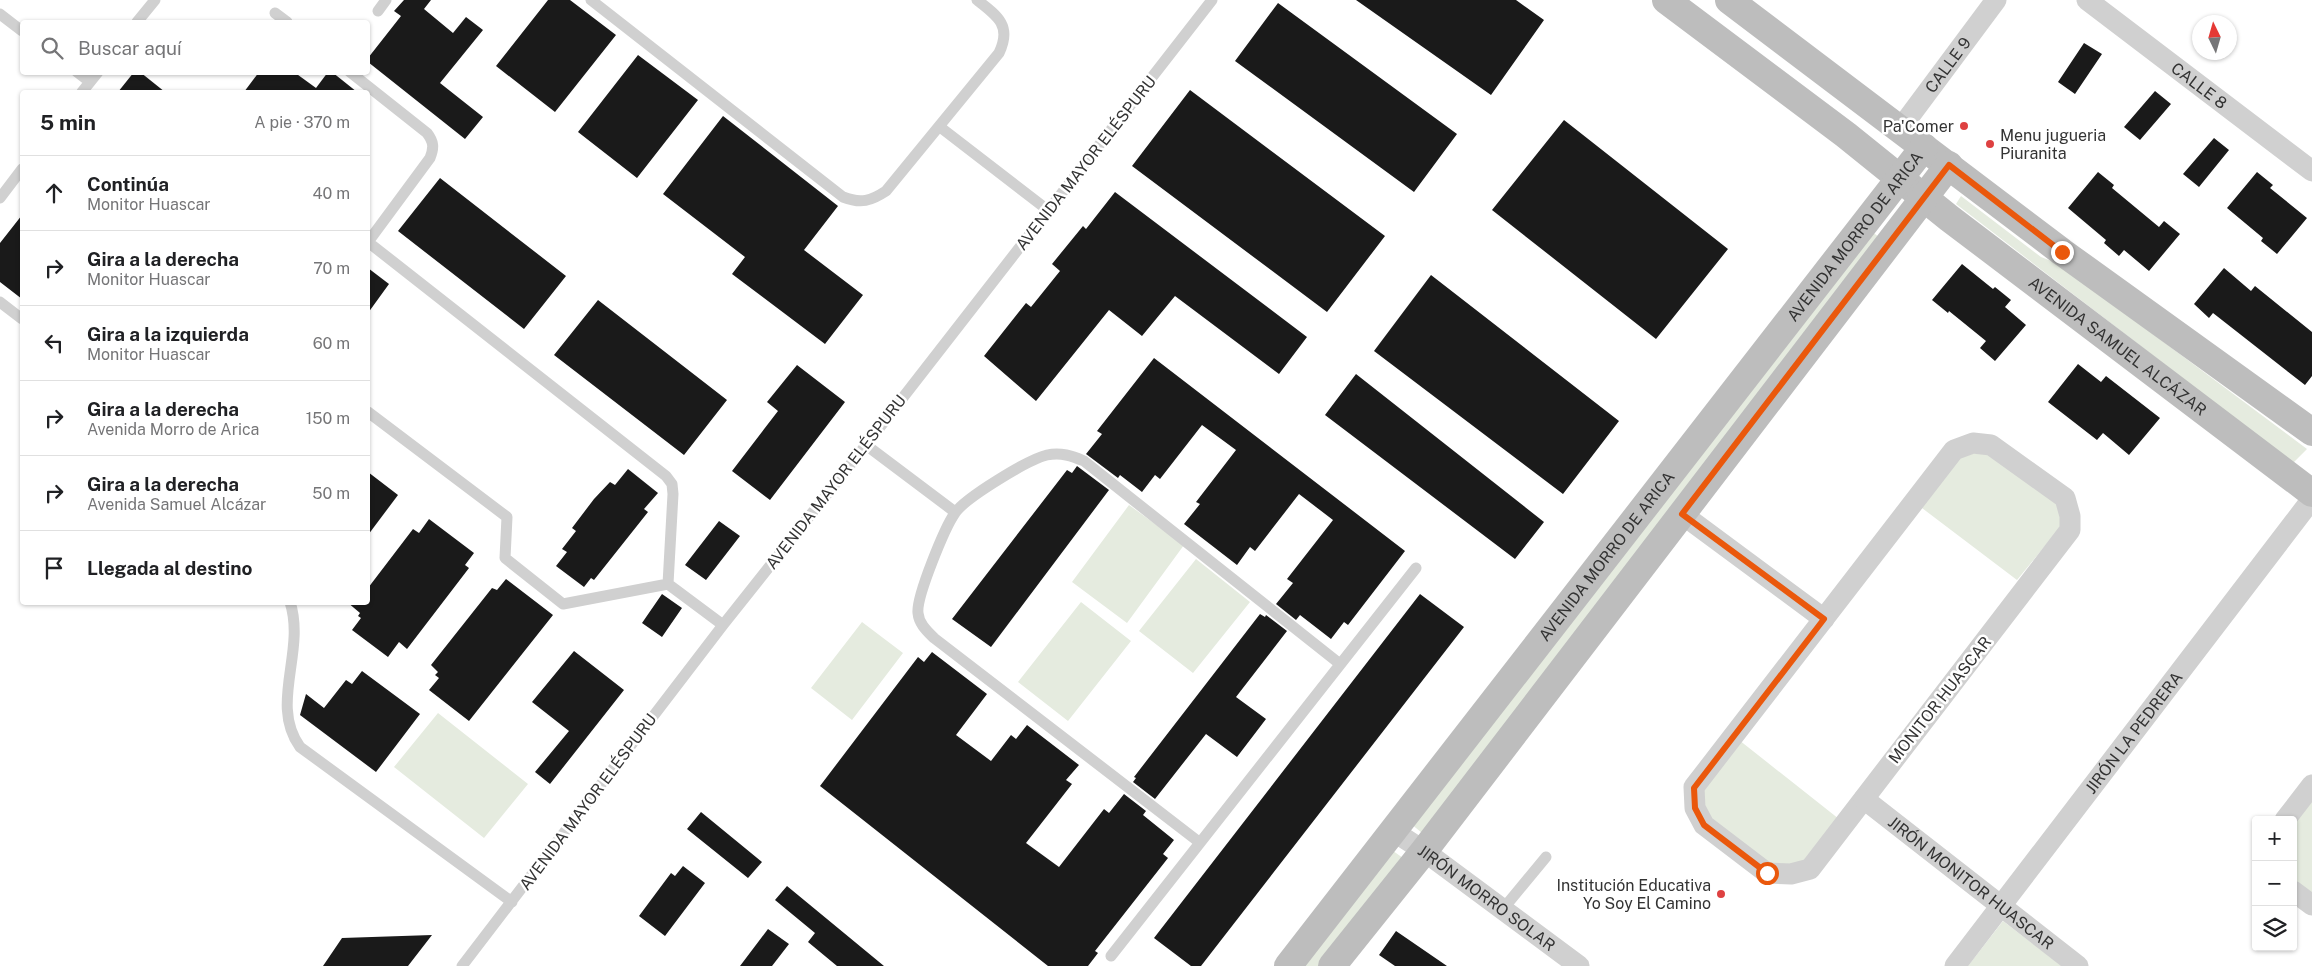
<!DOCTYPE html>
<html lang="es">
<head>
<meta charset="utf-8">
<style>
  :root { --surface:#fff; --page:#f6f6f6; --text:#202124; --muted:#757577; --line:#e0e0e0 }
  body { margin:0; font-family:"Public Sans",sans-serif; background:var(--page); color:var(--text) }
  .controls { position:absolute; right:15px; bottom:15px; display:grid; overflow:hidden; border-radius:5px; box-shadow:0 1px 4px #0004 }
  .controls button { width:45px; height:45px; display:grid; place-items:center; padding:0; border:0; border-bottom:1px solid var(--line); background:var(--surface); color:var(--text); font:25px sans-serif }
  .compass { position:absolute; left:2192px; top:15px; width:45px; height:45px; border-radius:50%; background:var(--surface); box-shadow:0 1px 4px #0004; rotate:355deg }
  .stop { position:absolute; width:15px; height:15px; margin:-11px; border:4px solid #ea580c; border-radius:50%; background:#fff }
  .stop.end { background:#ea580c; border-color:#fff; box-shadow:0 1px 5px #0008 }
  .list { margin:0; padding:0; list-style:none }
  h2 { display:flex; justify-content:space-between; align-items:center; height:65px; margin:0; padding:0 20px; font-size:21px }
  h2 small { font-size:16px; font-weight:400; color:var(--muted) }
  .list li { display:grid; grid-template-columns:32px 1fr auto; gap:15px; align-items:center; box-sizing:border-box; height:75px; padding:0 20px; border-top:1px solid var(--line) }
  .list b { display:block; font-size:19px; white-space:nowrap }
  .list p { margin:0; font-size:16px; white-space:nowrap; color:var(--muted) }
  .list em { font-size:16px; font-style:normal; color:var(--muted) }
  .icon { flex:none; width:28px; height:28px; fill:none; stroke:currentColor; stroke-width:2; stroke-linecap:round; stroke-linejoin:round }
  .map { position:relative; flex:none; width:2312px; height:966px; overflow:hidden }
  .search { position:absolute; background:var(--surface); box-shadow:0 1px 4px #0004; left:20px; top:20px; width:350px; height:55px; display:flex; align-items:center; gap:12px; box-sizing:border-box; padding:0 18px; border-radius:5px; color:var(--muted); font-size:19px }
  .panel { position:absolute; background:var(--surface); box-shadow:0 1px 4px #0004; left:20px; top:90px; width:350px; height:515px; border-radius:5px }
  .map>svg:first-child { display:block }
  .green { fill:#e5ebdf }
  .building { fill:#1a1a1a }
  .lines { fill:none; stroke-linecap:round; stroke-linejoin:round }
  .lane { stroke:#d0d0d0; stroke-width:11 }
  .street { stroke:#d0d0d0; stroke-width:21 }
  .secondary { stroke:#bdbdbd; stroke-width:28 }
  .route { stroke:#ea580c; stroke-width:6 }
  .poi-dot { fill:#de4141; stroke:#fff; stroke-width:2 }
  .labels { text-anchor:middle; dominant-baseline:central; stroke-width:5; stroke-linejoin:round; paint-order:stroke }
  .street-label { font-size:16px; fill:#333; stroke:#fff }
  .poi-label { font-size:16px; fill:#333; stroke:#fff; text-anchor:end }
</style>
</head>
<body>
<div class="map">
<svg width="2312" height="966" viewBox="0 0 2312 966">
  <rect width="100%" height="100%" fill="#fff"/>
  <!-- green -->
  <path class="green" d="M 1961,196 L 2041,257 L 2059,264 L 2307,449 L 2293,463 L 1956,204 Z
    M 1871,231 L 1883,240 L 1422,833 L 1410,823 Z
    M 1989,451 L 2059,502 L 2062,525 L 2017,580 L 1918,505 L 1960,455 Z
    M 1129,505 L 1184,545 L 1127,623 L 1072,582 Z
    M 1196,559 L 1250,602 L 1193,673 L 1139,631 Z
    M 1081,602 L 1131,641 L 1068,721 L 1018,682 Z
    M 862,622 L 903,653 L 852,720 L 811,688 Z
    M 438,713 L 528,784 L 484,838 L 394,767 Z
    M 1739,740 L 1839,819 L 1807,864 L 1764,868 L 1708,822 L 1699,790 Z
    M 2312,791 L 2312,899 L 2293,884 L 2293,820 Z
    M 1389,848 L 1403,858 L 1319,966 L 1297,966 Z
    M 2003,921 L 2062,966 L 1968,966 Z"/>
  <!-- building -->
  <path class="building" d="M 404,0 L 431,0 L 424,9 L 453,33 L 466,17 L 483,30 L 440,83 L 483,117 L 465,139 L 368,62 L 368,58 L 401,16 L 394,11 Z
    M 548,0 L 570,0 L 616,35 L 555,112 L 496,66 Z
    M 1356,0 L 1516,0 L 1544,20 L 1491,95 Z
    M 1278,3 L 1457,134 L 1414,192 L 1235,61 Z
    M 2084,43 L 2102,54 L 2075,94 L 2058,82 Z
    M 638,55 L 698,100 L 637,178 L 578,132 Z
    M 134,72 L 140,72 L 165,92 L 118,92 Z
    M 259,72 L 294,72 L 316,88 L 328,72 L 332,72 L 357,92 L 244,92 Z
    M 1190,90 L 1385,236 L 1327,312 L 1132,166 Z
    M 2155,91 L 2171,104 L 2140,140 L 2124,127 Z
    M 723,116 L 838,206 L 804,250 L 863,295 L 825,344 L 732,274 L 745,257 L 663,194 Z
    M 1564,120 L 1728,249 L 1656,339 L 1492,210 Z
    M 2214,138 L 2229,150 L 2199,187 L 2183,174 Z
    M 2098,172 L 2114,185 L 2112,188 L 2159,227 L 2164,221 L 2180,234 L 2149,271 L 2124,250 L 2119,256 L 2104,243 L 2106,240 L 2068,208 Z
    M 2257,172 L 2273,185 L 2270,188 L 2307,218 L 2277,254 L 2261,241 L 2263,238 L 2227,208 Z
    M 440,178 L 566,276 L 524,329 L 398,231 Z
    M 1115,192 L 1307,337 L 1279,374 L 1175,296 L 1142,336 L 1109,310 L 1036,401 L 984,356 L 1026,303 L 1031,307 L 1060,271 L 1052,264 L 1083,226 L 1086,229 Z
    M 22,215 L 22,299 L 0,282 L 0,243 Z
    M 1962,264 L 1993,289 L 1995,287 L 2011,300 L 2005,307 L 2026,325 L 1995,361 L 1980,348 L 1986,341 L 1949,311 L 1948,313 L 1932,300 Z
    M 368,268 L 389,284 L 368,313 Z
    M 2224,268 L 2251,291 L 2255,286 L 2312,332 L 2312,376 L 2305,385 L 2213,313 L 2209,318 L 2194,304 Z
    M 1431,275 L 1619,421 L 1563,494 L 1374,351 Z
    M 598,300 L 727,400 L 684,455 L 554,355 Z
    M 1154,358 L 1405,551 L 1348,625 L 1344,622 L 1331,639 L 1300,615 L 1296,620 L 1276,604 L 1293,583 L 1287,579 L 1333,520 L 1299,494 L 1255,551 L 1250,547 L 1237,565 L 1184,524 L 1200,504 L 1196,502 L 1236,450 L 1202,425 L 1160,479 L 1155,475 L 1142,492 L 1120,475 L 1118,478 L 1086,454 L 1102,434 L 1097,431 Z
    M 2078,364 L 2101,382 L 2106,376 L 2160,418 L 2129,455 L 2103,433 L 2097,440 L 2048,402 Z
    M 797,365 L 845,402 L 770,500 L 732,471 L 778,411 L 767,402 Z
    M 1356,374 L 1544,522 L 1515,559 L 1325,415 Z
    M 1077,466 L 1109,490 L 991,647 L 952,619 L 1067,470 L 1072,473 Z
    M 628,469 L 658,493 L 644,509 L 648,512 L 594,580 L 591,578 L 584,587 L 556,566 L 567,552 L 562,549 L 576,531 L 572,528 L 594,499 L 610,482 L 615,485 Z
    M 368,472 L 398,495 L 368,535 Z
    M 429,519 L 474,553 L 465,565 L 469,568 L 407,649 L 399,642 L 388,657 L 352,630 L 361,618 L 358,616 L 360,613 L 347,602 L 368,602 L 368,588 L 413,529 L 419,533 Z
    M 719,521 L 740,536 L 706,580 L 685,565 Z
    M 506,579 L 553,615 L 469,721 L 429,690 L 439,678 L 435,675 L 438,672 L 431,665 L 492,588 L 497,590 Z
    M 662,594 L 682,608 L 662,637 L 642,623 Z
    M 1420,594 L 1464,627 L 1201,966 L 1191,966 L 1154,938 Z
    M 1260,614 L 1265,617 L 1266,615 L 1287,631 L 1236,697 L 1266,719 L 1237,757 L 1206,734 L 1155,799 L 1133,782 L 1136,778 L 1134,777 Z
    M 574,651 L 624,690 L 550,784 L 535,772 L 569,731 L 532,702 Z
    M 932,652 L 987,694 L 956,735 L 991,761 L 1011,735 L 1016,739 L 1027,725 L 1079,765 L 1066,780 L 1072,784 L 1026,843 L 1059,867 L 1104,809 L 1109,813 L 1124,794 L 1146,811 L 1143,815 L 1174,840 L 1163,854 L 1168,858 L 1095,951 L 1098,953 L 1088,966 L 1048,966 L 820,786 L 918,657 L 924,662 Z
    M 362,671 L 420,714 L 376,772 L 300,715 L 306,694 L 324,708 L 346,680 L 352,684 Z
    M 701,812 L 762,862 L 748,878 L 687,829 Z
    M 683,866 L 705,883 L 665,936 L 639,916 L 671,873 L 675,876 Z
    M 787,886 L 884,966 L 837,966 L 808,942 L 815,933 L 775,900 Z
    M 768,929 L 789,944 L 772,966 L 740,966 Z
    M 1396,931 L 1447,966 L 1395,966 L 1379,955 Z
    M 432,935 L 408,966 L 323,966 L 342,938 Z"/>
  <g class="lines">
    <!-- lane -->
    <path class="lane" d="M 591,0 L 843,197 C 861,204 871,201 886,191 L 999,53 C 1012,26 998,16 977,0
      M 378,11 L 386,0
      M 275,13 L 287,22
      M 0,14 L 22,31
      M 137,22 L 155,0
      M 77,72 L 90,82
      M 350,72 L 427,133 C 434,142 434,148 430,158 L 368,242
      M 82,92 L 98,72
      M 940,127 L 1049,211
      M 0,198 L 22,169
      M 368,242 L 666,476 L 672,484 L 673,494 L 668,584 L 723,625
      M 0,302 L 22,319
      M 368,412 L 507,517 L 505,558 L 563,604 L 668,584
      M 866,445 L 955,512
      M 290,602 C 306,652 269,704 300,747 L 512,902
      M 1199,842 L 934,638 C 927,631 919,624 918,613 C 916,597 945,527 955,513 C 965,498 1029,459 1047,455 C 1061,452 1072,456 1084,461 L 1340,664
      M 1503,909 L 1546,857
      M 1111,956 L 1416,568
      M 462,966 L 723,625 L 866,445 L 1212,0"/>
    <!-- street -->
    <g class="street">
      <path id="s1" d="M 2087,0 L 2312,171"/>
      <path id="s2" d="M 1900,129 L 1996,0"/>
      <path d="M 1973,443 L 1991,445 L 2065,498 L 2070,516 L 2070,530 L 1810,869 L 1791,874 L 1767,873 L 1704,825 L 1695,808 L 1694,787 L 1954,450 Z"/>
      <path d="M 1682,514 L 1824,619"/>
      <path id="s3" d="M 1864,799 L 2078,966"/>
      <path d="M 2285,820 L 2312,785"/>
      <path id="s4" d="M 1393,831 L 1424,851 L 1579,966"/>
      <path d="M 2293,891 L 2312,905"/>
      <path id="s5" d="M 1955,966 L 2312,499"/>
    </g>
    <!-- secondary -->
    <g class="secondary">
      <path id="s6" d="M 1666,0 L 1846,135 L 1949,218 L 2312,493"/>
      <path d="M 1729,0 L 2062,252 L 2312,432"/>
      <path id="s7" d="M 1288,966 L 1924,147"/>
      <path d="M 1332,966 L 1424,851 L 1949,165"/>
    </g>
  </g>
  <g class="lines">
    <!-- route -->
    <path class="route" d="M 1767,873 L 1704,825 L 1695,808 L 1694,788 L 1824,619 L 1682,514 L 1949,165 L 2062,252"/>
  </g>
  <!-- markers -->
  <g class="poi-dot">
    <circle cx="1964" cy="126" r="5"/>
    <circle cx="1990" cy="144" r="5"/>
    <circle cx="1721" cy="894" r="5"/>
  </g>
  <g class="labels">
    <!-- street labels -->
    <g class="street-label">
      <text stroke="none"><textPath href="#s2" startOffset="80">CALLE 9</textPath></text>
      <text stroke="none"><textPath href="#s1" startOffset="141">CALLE 8</textPath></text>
      <text transform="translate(1086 163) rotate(-52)">AVENIDA MAYOR ELÉSPURU</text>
      <text stroke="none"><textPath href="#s7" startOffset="924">AVENIDA MORRO DE ARICA</textPath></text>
      <text stroke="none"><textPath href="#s6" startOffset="569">AVENIDA SAMUEL ALCÁZAR</textPath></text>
      <text transform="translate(836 482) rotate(-52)">AVENIDA MAYOR ELÉSPURU</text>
      <text stroke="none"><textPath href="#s7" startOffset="519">AVENIDA MORRO DE ARICA</textPath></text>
      <text transform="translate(1940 700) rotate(-52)">MONITOR HUASCAR</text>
      <text stroke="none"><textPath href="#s5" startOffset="294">JIRÓN LA PEDRERA</textPath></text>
      <text transform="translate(588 802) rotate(-53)">AVENIDA MAYOR ELÉSPURU</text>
      <text stroke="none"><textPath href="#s3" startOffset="136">JIRÓN MONITOR HUASCAR</textPath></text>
      <text stroke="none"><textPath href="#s4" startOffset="115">JIRÓN MORRO SOLAR</textPath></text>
    </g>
    <!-- poi labels -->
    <g class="poi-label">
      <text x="1954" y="126">Pa'Comer</text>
      <text x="2000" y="135" text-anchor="start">Menu jugueria<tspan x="2000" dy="18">Piuranita</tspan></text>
      <text x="1711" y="885">Institución Educativa<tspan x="1711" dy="18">Yo Soy El Camino</tspan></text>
    </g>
  </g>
</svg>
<div class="controls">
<button>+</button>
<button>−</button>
<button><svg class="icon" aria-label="layers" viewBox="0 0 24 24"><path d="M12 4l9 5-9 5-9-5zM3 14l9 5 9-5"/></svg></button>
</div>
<svg class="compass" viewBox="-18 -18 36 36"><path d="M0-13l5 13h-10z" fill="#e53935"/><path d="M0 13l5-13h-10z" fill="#757577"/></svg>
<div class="stop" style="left:1767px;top:873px"></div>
<div class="stop end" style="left:2062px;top:252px"></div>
<div class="search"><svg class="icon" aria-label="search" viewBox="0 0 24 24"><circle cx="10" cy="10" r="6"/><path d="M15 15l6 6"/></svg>Buscar aquí</div>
<section class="panel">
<h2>5 min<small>A pie · 370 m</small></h2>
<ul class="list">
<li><svg class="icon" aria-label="ahead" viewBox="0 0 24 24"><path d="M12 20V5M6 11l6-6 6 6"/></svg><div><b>Continúa</b><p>Monitor Huascar</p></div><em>40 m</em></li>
<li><svg class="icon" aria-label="right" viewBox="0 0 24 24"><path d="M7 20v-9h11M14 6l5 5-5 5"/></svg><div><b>Gira a la derecha</b><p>Monitor Huascar</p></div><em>70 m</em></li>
<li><svg class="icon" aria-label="left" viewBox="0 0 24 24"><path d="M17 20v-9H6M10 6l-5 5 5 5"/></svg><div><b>Gira a la izquierda</b><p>Monitor Huascar</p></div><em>60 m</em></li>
<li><svg class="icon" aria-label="right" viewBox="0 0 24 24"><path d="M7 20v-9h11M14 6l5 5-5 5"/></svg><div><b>Gira a la derecha</b><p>Avenida Morro de Arica</p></div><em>150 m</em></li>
<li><svg class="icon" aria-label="right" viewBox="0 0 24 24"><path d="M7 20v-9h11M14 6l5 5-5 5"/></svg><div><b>Gira a la derecha</b><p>Avenida Samuel Alcázar</p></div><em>50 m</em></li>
<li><svg class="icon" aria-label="arrive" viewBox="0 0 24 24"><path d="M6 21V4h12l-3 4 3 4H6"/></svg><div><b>Llegada al destino</b></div></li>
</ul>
</section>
</div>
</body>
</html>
